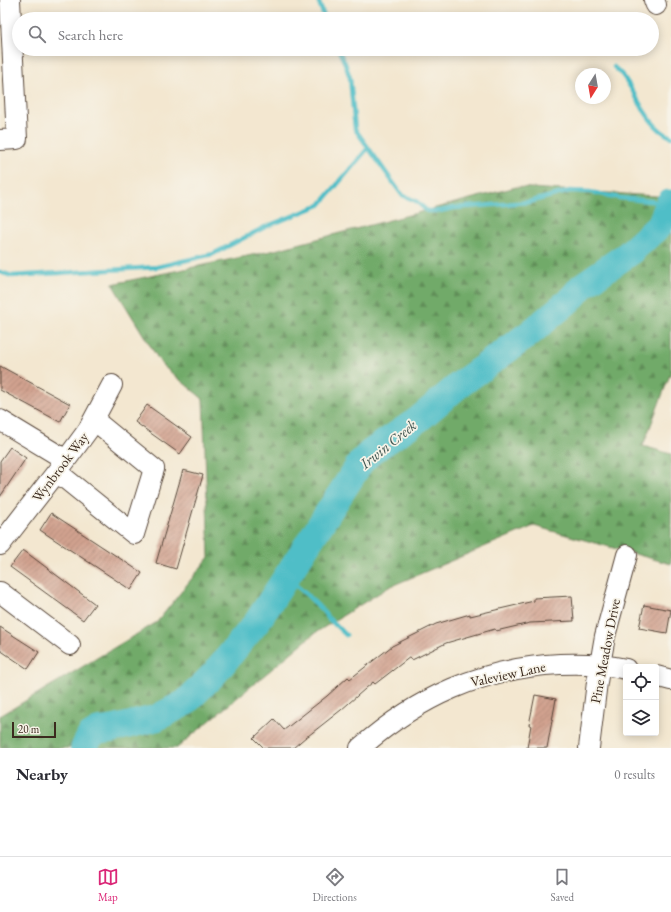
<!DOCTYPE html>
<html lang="en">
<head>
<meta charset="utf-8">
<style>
  :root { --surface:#fff; --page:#f2f2f3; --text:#2b2b33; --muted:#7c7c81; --line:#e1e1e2; --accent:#db2777 }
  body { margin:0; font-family:"EB Garamond",serif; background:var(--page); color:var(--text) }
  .controls { position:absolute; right:12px; bottom:12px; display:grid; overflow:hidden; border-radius:4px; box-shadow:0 2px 10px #0003 }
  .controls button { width:36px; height:36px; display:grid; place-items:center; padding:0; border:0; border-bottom:1px solid var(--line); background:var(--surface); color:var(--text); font:20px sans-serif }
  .compass { position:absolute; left:575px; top:68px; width:36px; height:36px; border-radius:50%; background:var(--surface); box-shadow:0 2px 10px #0003; rotate:191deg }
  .scale { position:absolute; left:12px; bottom:10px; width:44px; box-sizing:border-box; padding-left:4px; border:2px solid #3b2a1e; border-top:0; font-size:11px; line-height:14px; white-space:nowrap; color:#3b2a1e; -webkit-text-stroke:3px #f7f3e8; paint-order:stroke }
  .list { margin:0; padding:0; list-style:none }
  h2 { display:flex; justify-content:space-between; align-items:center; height:52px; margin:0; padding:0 16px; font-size:17px }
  h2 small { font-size:13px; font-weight:400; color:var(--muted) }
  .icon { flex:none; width:22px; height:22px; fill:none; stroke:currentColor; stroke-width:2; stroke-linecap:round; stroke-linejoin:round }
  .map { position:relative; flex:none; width:671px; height:748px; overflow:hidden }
  .search { position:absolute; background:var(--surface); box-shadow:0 2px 10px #0003; left:12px; right:12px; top:12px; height:44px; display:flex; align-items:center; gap:10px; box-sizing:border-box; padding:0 14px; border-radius:22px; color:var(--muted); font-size:15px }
  .sheet { height:108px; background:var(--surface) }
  nav { display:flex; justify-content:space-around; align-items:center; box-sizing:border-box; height:56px; border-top:1px solid var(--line); background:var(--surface); font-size:11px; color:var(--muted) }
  nav a { display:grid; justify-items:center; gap:2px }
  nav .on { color:var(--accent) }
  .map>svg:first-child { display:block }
  .forest { fill:url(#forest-firs); stroke:#566a44 }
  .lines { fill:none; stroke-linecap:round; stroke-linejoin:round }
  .stream { stroke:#50bec7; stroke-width:4.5 }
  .river { stroke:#50bec7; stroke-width:27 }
  .building { fill:url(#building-hatch) }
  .minor-casing { stroke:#574639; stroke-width:22 }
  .minor { stroke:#fff; stroke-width:20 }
  .labels { text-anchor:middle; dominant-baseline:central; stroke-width:3.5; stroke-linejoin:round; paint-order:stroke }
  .street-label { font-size:14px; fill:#3b2a1e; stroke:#f7f3e8 }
  .water-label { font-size:15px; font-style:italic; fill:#415651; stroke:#f7f3e8 }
</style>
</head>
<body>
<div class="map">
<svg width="671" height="748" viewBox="0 0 671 748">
  <defs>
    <pattern id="forest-firs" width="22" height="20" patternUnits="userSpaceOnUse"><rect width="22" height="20" fill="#71aa69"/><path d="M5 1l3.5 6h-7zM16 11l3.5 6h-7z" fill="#5e8b56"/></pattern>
    <pattern id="building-hatch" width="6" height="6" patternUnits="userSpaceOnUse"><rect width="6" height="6" fill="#d1a28f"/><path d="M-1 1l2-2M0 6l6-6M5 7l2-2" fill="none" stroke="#ab8474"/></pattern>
  </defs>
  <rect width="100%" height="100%" fill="#f7f3e8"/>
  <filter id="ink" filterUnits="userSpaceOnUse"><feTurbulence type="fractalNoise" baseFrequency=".025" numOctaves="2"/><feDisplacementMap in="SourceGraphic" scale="8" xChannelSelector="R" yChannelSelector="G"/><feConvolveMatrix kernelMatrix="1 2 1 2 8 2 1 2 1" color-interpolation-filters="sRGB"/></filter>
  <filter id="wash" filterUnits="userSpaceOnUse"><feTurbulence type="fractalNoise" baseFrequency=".012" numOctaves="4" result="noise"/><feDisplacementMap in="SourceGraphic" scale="16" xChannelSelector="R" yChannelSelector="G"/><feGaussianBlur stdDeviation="0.9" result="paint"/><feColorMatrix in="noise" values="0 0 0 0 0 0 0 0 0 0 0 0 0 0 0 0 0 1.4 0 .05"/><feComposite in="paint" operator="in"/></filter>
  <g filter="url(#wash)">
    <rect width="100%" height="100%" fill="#f3e7d0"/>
    <!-- forest -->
    <path class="forest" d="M 516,187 L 671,197 L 671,212 L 668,222 L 671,221 L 671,372 L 643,446 L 671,454 L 671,564 L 534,526 L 389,587 L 315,633 L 177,748 L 0,748 L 0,716 L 157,622 L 209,557 L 203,399 L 162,365 L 112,284 L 271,251 Z"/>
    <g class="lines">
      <!-- stream -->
      <path class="stream" d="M 318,0 L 325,19
        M 338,49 L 345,63 L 350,78 L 355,129 L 402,195 L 416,201 L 427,211 L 440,211 L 454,208 L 529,202 L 570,191 L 590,192 L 620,198 L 669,203
        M 614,67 C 617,70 621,73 623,76 C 638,96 647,126 671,137
        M 0,272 L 12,276 L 157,267 L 213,254 L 265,227 L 320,205 L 368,148
        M 286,577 L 305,593 L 322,610 L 328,618 L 346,635"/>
      <!-- river -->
      <path class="river" d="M 84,748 L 90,736 L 98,731 L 113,729 L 156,718 L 185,703 L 215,673 L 257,622 L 361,462 L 371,452 L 419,419 L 459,385 L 529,334 L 572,298 L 582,286 L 628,254 L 660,225 L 669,203 L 671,203"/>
    </g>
    <g id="blocks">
      <!-- building -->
      <path class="building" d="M 0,366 L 70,404 L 60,422 L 0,390 Z
        M 147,405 L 192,437 L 180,454 L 135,422 Z
        M 10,447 L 26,458 L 0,497 L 0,461 Z
        M 183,470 L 203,475 L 176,569 L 156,563 Z
        M 51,513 L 142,573 L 131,590 L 40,530 Z
        M 23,550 L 95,604 L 83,620 L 10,567 Z
        M 572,596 L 574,621 L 530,623 L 496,631 L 495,629 L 446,643 L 412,660 L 410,657 L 375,684 L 373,682 L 341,710 L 308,736 L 307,736 L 293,748 L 264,748 L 254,738 L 274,719 L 284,730 L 327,696 L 348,677 L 350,679 L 392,646 L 436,624 L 470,614 L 470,616 L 534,601 L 534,598 Z
        M 644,605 L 671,610 L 667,633 L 639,628 Z
        M 0,627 L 39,652 L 28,669 L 0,650 Z
        M 535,695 L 556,699 L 547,748 L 527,748 L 531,725 L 529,725 Z"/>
    </g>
  </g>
  <g filter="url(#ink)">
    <use href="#blocks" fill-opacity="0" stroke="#574639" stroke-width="1"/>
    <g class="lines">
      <!-- minor casing -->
      <g class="minor-casing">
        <path id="minor" d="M 654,0 L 656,5
          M 0,140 L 17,139 L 10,0
          M 0,420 L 66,460
          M 57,472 L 134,534 L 154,469 L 94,420
          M 0,545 L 66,460 L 88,430 L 112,385
          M 0,592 L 70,645
          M 656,676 L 671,680
          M 360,748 C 418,697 482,668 560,664 C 582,663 604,664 626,669
          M 589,748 L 597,682 L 605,636 L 627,555"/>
      </g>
      <!-- minor -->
      <use href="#minor" class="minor"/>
    </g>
  </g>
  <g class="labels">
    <!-- street labels -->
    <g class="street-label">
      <text transform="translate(60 467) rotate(-53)">Wynbrook Way</text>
      <text transform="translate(605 651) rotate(-79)">Pine Meadow Drive</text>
      <text transform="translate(508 674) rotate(-12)">Valeview Lane</text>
    </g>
    <!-- water labels -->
    <g class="water-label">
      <text transform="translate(388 444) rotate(-39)">Irwin Creek</text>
    </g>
  </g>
</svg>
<div class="controls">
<button><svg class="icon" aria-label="locate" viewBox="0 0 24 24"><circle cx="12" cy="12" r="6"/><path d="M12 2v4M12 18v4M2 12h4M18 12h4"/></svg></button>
<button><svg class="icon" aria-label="layers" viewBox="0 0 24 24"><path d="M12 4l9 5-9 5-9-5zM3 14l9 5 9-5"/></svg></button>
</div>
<svg class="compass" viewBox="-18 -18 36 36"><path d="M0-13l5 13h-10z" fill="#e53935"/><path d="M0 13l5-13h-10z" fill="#7c7c81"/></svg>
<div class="scale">20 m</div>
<div class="search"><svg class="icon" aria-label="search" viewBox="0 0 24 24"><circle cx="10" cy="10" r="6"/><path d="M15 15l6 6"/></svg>Search here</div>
</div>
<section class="sheet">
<h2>Nearby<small>0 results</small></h2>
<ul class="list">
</ul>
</section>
<nav>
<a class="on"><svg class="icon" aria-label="map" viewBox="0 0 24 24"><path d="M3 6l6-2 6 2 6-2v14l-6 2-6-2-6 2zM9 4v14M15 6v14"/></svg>Map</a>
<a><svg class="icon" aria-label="directions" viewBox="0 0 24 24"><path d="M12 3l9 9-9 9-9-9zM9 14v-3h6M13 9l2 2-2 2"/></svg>Directions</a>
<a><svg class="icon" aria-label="saved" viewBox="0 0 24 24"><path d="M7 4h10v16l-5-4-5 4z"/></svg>Saved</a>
</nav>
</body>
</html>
